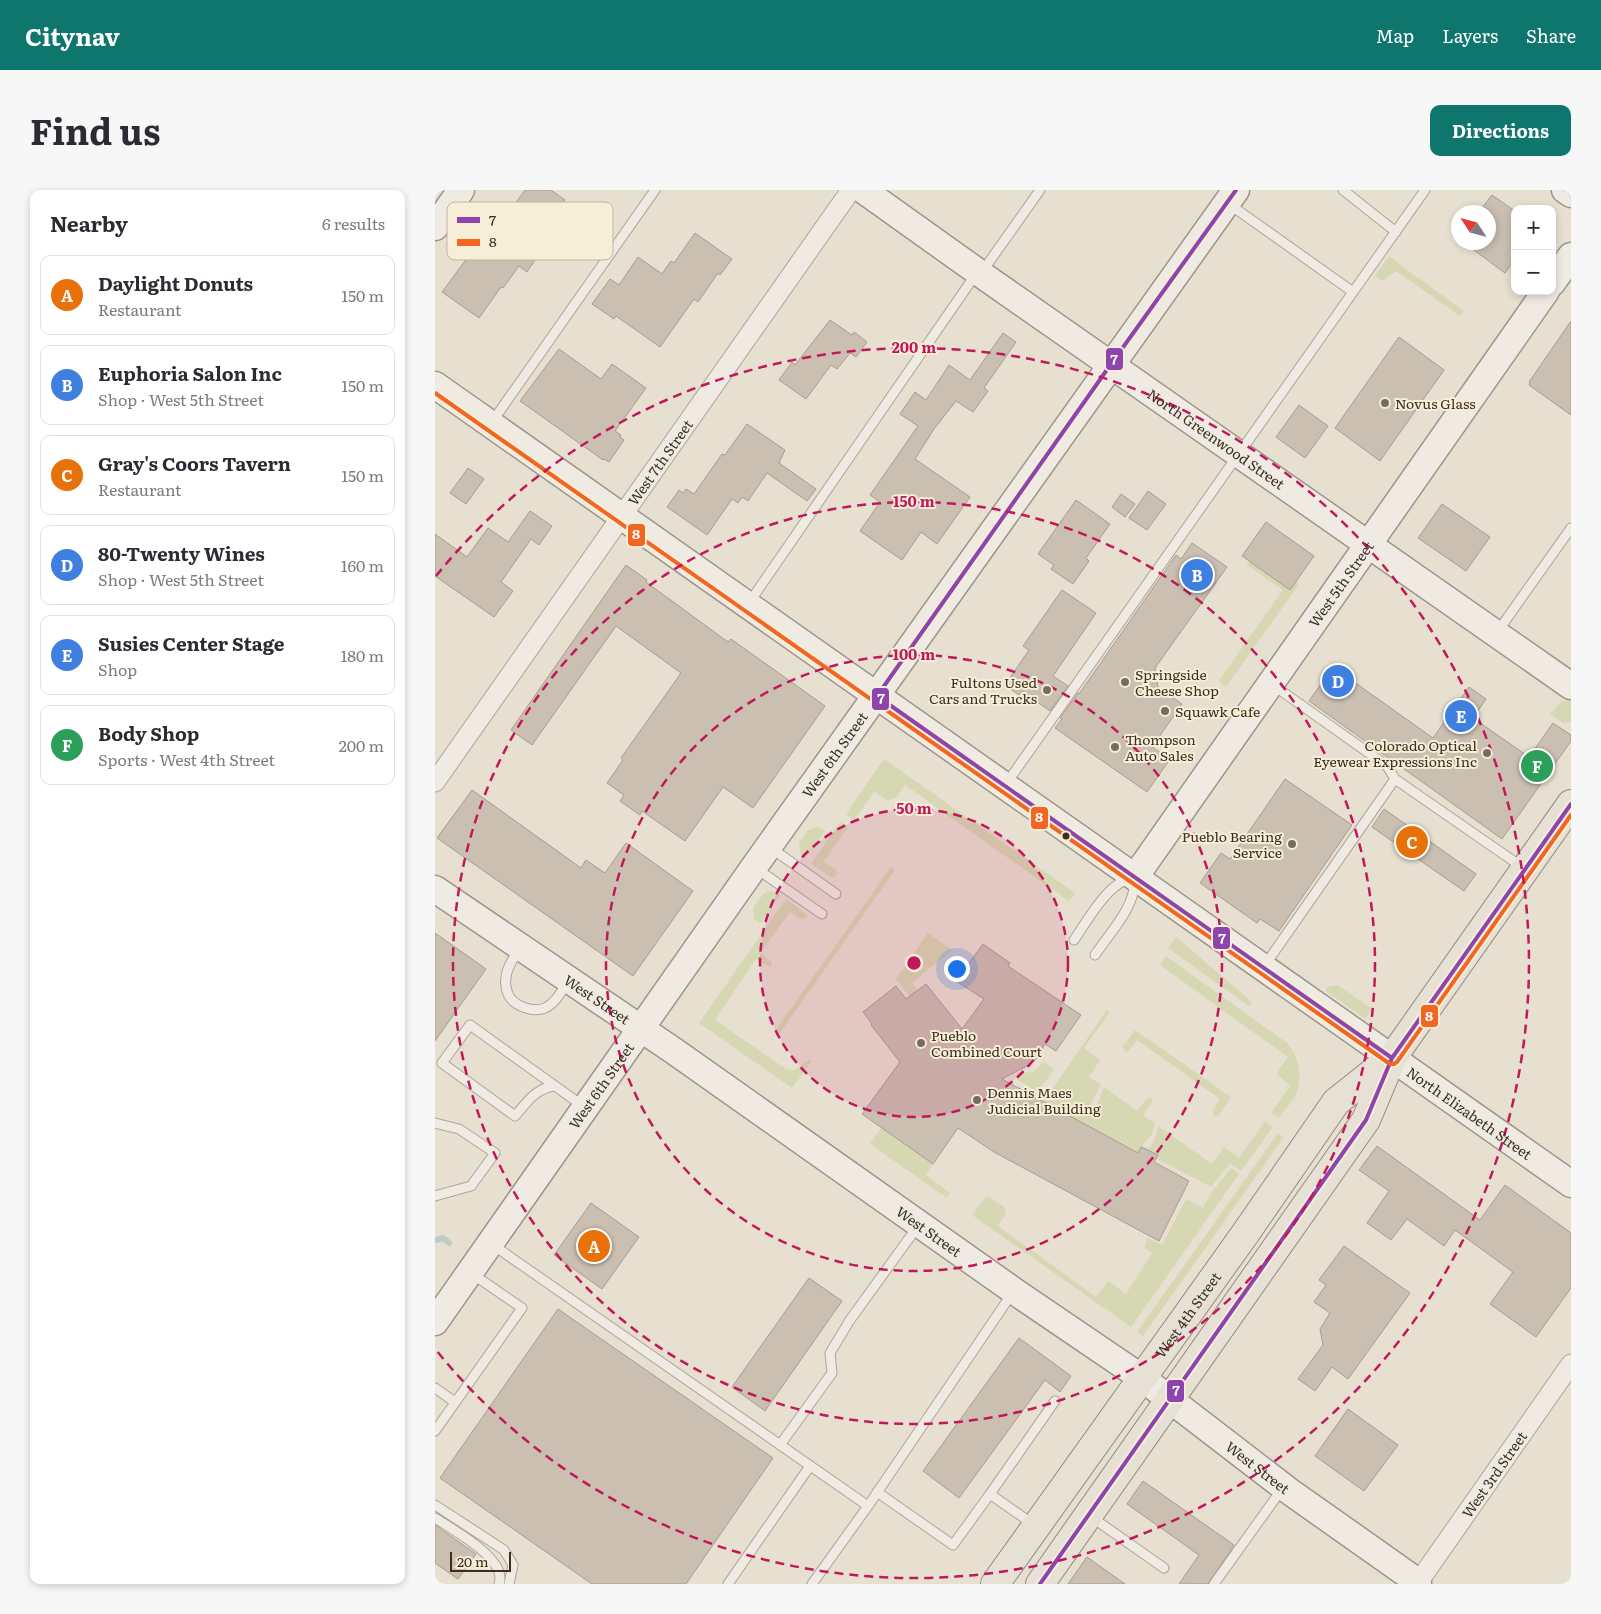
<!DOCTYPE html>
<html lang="en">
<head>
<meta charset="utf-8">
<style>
  :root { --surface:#fff; --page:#f7f7f7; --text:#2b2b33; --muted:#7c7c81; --line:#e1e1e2; --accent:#0f766e }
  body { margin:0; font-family:Literata,serif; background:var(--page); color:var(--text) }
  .controls { position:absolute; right:15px; top:15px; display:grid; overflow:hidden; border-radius:10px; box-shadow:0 2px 8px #0003 }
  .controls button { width:45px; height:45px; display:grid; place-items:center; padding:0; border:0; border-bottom:1px solid var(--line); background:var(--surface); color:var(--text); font:25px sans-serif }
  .compass { position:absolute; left:1016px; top:15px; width:45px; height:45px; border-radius:50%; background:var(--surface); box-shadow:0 2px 8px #0003; rotate:306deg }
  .scale { position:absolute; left:15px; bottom:12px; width:61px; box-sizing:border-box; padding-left:5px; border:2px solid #3d2e20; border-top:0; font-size:14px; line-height:18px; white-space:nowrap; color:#3d2e20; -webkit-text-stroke:4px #f7eed8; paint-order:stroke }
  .you { position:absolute; left:521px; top:778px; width:18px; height:18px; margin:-12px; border:4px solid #fff; border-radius:50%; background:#1a73e8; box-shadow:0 0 0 8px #1a73e833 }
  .badge { display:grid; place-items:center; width:32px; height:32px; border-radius:50%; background:var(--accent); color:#fff; font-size:16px; font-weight:700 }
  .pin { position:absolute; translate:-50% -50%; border:2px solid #fff; box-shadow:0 1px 5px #0006 }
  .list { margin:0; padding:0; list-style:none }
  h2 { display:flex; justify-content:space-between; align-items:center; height:65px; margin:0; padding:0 20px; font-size:21px }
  h2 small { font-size:16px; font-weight:400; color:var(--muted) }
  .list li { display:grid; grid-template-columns:32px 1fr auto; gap:15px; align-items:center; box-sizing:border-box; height:80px; margin:0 10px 10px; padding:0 10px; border:1px solid var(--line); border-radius:10px }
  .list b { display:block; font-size:19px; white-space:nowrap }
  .list p { margin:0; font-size:16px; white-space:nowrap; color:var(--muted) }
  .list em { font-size:16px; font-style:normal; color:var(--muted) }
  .map { position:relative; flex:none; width:1136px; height:1394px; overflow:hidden; border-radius:10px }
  header { display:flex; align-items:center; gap:30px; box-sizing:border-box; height:70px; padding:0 25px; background:var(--accent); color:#fff }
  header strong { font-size:24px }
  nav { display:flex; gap:28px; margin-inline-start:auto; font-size:18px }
  .intro { display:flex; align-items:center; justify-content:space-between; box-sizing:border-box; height:120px; padding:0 30px }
  h1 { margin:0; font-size:35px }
  .button { padding:12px 22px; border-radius:10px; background:var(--accent); color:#fff; font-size:18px; font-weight:700 }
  main { display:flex; gap:30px; padding:0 30px }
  aside { flex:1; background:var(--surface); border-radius:10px; box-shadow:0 2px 8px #0003 }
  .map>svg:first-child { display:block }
  .green { fill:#d6d7b3 }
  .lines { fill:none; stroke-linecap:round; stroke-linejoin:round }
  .stream { stroke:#bcccc2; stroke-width:6 }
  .building { fill:#cbbfb2; stroke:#a89c90 }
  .lane-casing { stroke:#ada599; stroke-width:11 }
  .street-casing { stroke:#ada599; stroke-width:21 }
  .secondary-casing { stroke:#9c958a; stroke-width:29 }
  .primary-casing { stroke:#928b80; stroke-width:30 }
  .lane { stroke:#efebe3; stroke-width:9 }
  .street { stroke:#efebe3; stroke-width:19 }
  .secondary { stroke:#efebe3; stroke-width:26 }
  .primary { stroke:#e6e1d4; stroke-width:28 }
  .bus-1-casing { stroke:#f7eed8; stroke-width:8 }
  .bus-2-casing { stroke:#f7eed8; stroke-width:8 }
  .bus-1 { stroke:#8e44ad; stroke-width:4 }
  .bus-2 { stroke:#f26522; stroke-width:4 }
  .ring { fill:none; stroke:#c2185b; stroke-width:2.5; stroke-dasharray:9 6 }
  .poi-dot { fill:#786c5e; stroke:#f7eed8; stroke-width:2 }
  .bus-dot { fill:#3d2e20; stroke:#f7eed8; stroke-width:2 }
  .labels { text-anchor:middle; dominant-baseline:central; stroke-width:4; stroke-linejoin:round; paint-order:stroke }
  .poi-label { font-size:14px; fill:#3d2e20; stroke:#f7eed8; text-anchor:start }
  .street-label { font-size:14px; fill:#3d2e20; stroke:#f7eed8 }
  .key { fill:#f7eed8; stroke:#bfb4a1; stroke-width:1 }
  .key-label { font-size:14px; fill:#3d2e20 }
  .centre { fill:#c2185b; stroke:#f7eed8; stroke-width:2.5 }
  .ring-label { font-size:15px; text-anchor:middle; font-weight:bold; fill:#c2185b; stroke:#f7eed8; stroke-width:4; stroke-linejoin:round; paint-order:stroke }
  .line-badge { stroke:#f7eed8; stroke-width:2 }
  .badge-label { font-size:14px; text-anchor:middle; font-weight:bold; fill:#fff }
</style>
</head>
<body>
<header>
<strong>Citynav</strong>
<nav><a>Map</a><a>Layers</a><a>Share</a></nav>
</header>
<div class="intro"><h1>Find us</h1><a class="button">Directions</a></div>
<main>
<aside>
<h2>Nearby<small>6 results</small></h2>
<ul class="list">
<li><span class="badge" style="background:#e8710a">A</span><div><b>Daylight Donuts</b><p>Restaurant</p></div><em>150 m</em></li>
<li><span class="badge" style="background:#3f7fe0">B</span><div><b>Euphoria Salon Inc</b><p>Shop · West 5th Street</p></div><em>150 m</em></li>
<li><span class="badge" style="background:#e8710a">C</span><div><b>Gray's Coors Tavern</b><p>Restaurant</p></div><em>150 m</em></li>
<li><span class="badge" style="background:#3f7fe0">D</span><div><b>80-Twenty Wines</b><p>Shop · West 5th Street</p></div><em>160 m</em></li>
<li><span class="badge" style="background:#3f7fe0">E</span><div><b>Susies Center Stage</b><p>Shop</p></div><em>180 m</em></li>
<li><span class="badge" style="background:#2e9e5b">F</span><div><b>Body Shop</b><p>Sports · West 4th Street</p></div><em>200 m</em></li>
</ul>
</aside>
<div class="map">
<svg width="1136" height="1394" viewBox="0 0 1136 1394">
  <rect width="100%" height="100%" fill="#e7e0d1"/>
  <!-- green -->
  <path class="green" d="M 954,66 L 967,76 L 1029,121 L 1025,126 L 961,81 L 947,91 L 940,86 Z
    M 815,371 L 855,400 L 861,392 L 864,394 L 791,497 L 785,492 L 785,489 L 848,400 L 812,375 Z
    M 1136,510 L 1136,532 L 1128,533 L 1115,524 L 1127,511 Z
    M 449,569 L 640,703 L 634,711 L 631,709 L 470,595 L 460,609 L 457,608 L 453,611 L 439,602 L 419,630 L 411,624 Z
    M 405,632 L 413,637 L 389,672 L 401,680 L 402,684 L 398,688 L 376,674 Z
    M 383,637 L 390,641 L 370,668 L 365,663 L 364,654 L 373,640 Z
    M 456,677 L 460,680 L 344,844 L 340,841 Z
    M 335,701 L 345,705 L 325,734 L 319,729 L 318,718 L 329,703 Z
    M 351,709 L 371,724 L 372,726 L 369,729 L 366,729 L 355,722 L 325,763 L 337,772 L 337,776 L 334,777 L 321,769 L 280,830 L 351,879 L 359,880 L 375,870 L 377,871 L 357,898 L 264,833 Z
    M 493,743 L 517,760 L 477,793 L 483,801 L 475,807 L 461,789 Z
    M 741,747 L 817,812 L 814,816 L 733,758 Z
    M 731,766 L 852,853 C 863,865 868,887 862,902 C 858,911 850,920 844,928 L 836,923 L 855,896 L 843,885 L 843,881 L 853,867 L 725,775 Z
    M 902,795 L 936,818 L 937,820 L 930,829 L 891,801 L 892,797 Z
    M 672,820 L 675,822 L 649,858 L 665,870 L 654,887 L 666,895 L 656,913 L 657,918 L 662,915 L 669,897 L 702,921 L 712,908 L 715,907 L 718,911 L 708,925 L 720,934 L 716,946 L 708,954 L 708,957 L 714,958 C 721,950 721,945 723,936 L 777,974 L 789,957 L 804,968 L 830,931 L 838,937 L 806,981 L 795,973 L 776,997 L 721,968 L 706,957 L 703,963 L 608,912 Z
    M 700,840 L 796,907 L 783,926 L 780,926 L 777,922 L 785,909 L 702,850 L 693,862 L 689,861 L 688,856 Z
    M 609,872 L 619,879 L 603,902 L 581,889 L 584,885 L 599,881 Z
    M 446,938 L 498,974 L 491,985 L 515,1003 L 512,1008 L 435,954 Z
    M 843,943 L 849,947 L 708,1146 L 702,1142 Z
    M 796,978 L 804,984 L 696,1137 L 537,1025 L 550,1007 L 553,1006 L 568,1016 L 571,1020 L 570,1025 L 563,1036 L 661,1107 L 673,1091 L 691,1104 L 717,1063 L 709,1057 L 713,1048 L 727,1055 L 751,1009 L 768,1018 L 776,1003 Z"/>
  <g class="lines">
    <!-- stream -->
    <path class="stream" d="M 0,1050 L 8,1048 L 14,1053"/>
  </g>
  <!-- building -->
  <path class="building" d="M 90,0 L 116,0 L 130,10 L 114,32 L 122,37 L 92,82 L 84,76 L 68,98 L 66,97 L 44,128 L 7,102 L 62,28 L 67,32 Z
    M 1057,5 L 1080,21 L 1080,69 L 1070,83 L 1028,52 L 1054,52 L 1054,22 L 1044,22 Z
    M 260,43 L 297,69 L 285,85 L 283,83 L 263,112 L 259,109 L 225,157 L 181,126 L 179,129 L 157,114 L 175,89 L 184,95 L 203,67 L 227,84 L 236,71 L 239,73 Z
    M 395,130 L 417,145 L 419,142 L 432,152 L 421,167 L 415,163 L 402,179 L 396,175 L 371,209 L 344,190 L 357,172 L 360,175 Z
    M 1136,131 L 1136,225 L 1094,195 L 1095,193 L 1094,192 Z
    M 568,143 L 581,152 L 549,198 L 553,201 L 538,222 L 521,211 L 499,239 L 480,269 L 535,307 L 502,354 L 486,342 L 467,370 L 425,341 L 445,312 L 435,305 L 483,236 L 465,224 L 480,202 L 491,210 L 514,175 L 535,190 Z
    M 964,147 L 1009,180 L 945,271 L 900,238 Z
    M 124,159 L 166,189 L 177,174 L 211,198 L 180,241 L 186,245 L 185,247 L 189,250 L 174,272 L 169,269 L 168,270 L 85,211 Z
    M 864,215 L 893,236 L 870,268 L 841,247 Z
    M 312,234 L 350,260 L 344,273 L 381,299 L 372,311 L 332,283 L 313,311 L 307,307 L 303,313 L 297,309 L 272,345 L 232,317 L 244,300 L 248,303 L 251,299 L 259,304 L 287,264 L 290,265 Z
    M 33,278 L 49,289 L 31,314 L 15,303 Z
    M 713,301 L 731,314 L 712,340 L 694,328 Z
    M 686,304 L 700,314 L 690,327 L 677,317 Z
    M 641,310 L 675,334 L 651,368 L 654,371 L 638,394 L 616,379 L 619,375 L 603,364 Z
    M 1007,314 L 1055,347 L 1031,381 L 983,348 Z
    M 95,321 L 117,336 L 104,355 L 96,349 L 66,392 L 78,401 L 59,427 L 0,386 L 0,344 L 32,367 L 53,338 L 73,352 Z
    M 831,332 L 879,366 L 855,400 L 807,366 Z
    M 757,353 L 792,377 L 720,478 L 723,497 L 747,514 L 717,557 L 735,569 L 712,602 L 620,538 L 627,529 L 625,528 L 643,503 L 644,504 L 741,365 L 746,369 Z
    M 191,375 L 212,390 L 211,392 L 293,452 L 296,449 L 390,516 L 318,618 L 288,597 L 250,651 L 207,621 L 205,625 L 185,611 L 189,605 L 172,593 L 188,570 L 186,568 L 246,483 L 181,436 L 97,555 L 76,540 Z
    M 627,400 L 661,423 L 618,486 L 633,496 L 615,521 L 587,501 L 584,505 L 570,495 L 594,460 L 588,456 Z
    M 898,477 L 998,548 L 1034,497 L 1051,509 L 1038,528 L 1094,567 L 1118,533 L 1136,545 L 1136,551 L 1067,649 L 874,511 Z
    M 850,589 L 917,635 L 844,741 L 825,729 L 822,733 L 765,693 L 786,663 L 795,669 Z
    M 37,600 L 146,678 L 151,670 L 170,683 L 191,653 L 258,701 L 198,786 L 2,648 Z
    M 949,619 L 1041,684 L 1029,701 L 937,637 Z
    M 0,743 L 51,779 L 0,851 Z
    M 548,754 L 575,773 L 573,776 L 646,825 L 621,861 L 610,854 L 602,868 L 597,873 L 567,889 L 703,963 L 706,957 L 723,965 L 719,972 L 754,991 L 724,1051 L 559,962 L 523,938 L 498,974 L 427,924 L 465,872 L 436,835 L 437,834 L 428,822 L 461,796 L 471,809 L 491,794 L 527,839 L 549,809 L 521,791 Z
    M 942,956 L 1045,1030 L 1070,995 L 1136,1043 L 1136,1098 L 1101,1147 L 1055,1114 L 1078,1082 L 1020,1040 L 1009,1056 L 972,1029 L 956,1050 L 932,1033 L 954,1001 L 924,980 Z
    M 156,1013 L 204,1047 L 167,1099 L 119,1065 Z
    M 909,1056 L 975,1103 L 913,1189 L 897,1177 L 880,1201 L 863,1189 L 888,1155 L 885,1139 L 895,1123 L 879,1112 L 891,1095 L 884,1090 Z
    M 374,1088 L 407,1111 L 330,1221 L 297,1197 Z
    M 123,1119 L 338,1268 L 251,1394 L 157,1394 L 5,1288 Z
    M 584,1148 L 636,1186 L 625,1202 L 610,1190 L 524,1308 L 488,1281 Z
    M 913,1219 L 963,1255 L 929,1301 L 880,1266 Z
    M 708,1291 L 799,1355 L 773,1394 L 744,1394 L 764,1365 L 692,1314 Z
    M 0,1335 L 41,1364 L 23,1389 L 0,1373 Z
    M 652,1367 L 690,1394 L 633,1394 Z"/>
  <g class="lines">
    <!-- lane casing -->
    <g class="lane-casing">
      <path id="lane" d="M 908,0 L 961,42
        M 794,14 L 918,102
        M 547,82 L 605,0
        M 57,232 L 220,0
        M 314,413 L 449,217 L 541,84
        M 1063,441 L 1136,338
        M 838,495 L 952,576 L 960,589
        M 571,594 L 990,0
        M 336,658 L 401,704
        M 322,679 L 387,724
        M 639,750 C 653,730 674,690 700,687 C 701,717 676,741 660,765
        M 84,759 C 79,768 71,778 71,788 C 70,793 71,799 73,804 C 78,816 98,823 110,818 C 121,813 127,800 133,791
        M 830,775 L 960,589 L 1087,677
        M 120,896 C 101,898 92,912 80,926 L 7,873 L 35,835 L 148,916
        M 0,933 L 24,939 L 60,963 L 36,996 L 0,1006
        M 58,1055 L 433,1316
        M 0,1198 L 20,1212
        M 0,1241 L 87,1118 L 36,1083
        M 345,1255 L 397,1183 L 395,1163 L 415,1130 L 483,1036
        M 442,1302 L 518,1355 L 555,1304 L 599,1335
        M 555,1304 L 620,1211
        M 0,1315 L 69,1360 L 78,1375 L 74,1394
        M 655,1326 L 729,1378
        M 0,1328 C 18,1340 73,1369 64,1394
        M 293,1394 L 375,1276
        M 377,1394 L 433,1316 L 578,1102
        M 779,1394 L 847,1299"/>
    </g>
    <!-- street casing -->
    <g class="street-casing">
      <g id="street">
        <path id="s1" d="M 0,592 L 416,0"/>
        <path id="s2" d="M 982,1394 L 1136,1174"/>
      </g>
    </g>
    <!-- secondary casing -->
    <g class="secondary-casing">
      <g id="secondary">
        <path id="s3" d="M 428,0 L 550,87 L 1136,496"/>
        <path d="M 1130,0 L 1136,4"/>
        <path d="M 0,37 L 26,0"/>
        <path d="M 1117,93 L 1136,66"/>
        <path id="s4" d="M 0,195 L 1136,994"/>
        <path id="s5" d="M 700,687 L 1111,101"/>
        <path id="s6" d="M 0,699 L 239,861 L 579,1101 L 707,1188 L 854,1301 L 983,1392"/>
        <path id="s7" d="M 0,1132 L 319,677 L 801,0"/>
      </g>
    </g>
    <!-- primary casing -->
    <g class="primary-casing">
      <g id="primary">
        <path id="s8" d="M 560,1394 L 810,1044 L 901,912 L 955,869"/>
        <path d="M 605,1394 L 931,930 L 957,868 L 1136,614"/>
      </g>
    </g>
    <!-- lane -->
    <use href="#lane" class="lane"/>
    <!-- street -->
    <use href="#street" class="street"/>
    <!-- secondary -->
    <use href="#secondary" class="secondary"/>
    <!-- primary -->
    <use href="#primary" class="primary"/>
    <!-- bus-1 casing -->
    <g class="bus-1-casing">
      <path id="bus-1" d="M 801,0 L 676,174 L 442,506 L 957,868
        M 605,1394 L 931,930 L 957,868 L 1136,614"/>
    </g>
    <!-- bus-2 casing -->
    <g class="bus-2-casing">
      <path id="bus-2" d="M 0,203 L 955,874 L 959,874 L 962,872 L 1136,625"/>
    </g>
    <!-- bus-1 -->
    <use href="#bus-1" class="bus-1"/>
    <!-- bus-2 -->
    <use href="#bus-2" class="bus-2"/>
  </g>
  <!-- distance rings -->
  <circle cx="479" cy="773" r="154" fill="#c2185b" fill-opacity=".12"/>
  <g class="ring">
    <circle cx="479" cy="773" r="154"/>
    <circle cx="479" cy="773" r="308"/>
    <circle cx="479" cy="773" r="461"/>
    <path d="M1 386A615 615 0 1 1 1 1160"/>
  </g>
  <!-- markers -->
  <g class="poi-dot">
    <circle cx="950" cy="213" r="5"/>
    <circle cx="690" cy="492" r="5"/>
    <circle cx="612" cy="500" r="5"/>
    <circle cx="730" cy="521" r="5"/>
    <circle cx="680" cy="557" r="5"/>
    <circle cx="1052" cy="563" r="5"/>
    <circle cx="857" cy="654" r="5"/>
    <circle cx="486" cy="853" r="5"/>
    <circle cx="542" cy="910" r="5"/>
  </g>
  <circle class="bus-dot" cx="631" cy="646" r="4.5"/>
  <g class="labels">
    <!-- poi labels -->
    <g class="poi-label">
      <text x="960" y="213">Novus Glass</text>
      <text x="700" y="484">Springside<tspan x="700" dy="16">Cheese Shop</tspan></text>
      <text x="602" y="492" text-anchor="end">Fultons Used<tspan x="602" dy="16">Cars and Trucks</tspan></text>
      <text x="740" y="521">Squawk Cafe</text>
      <text x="690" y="549">Thompson<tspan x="690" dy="16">Auto Sales</tspan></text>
      <text x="1042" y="555" text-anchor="end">Colorado Optical<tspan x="1042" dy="16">Eyewear Expressions Inc</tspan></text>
      <text x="847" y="646" text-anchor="end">Pueblo Bearing<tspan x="847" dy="16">Service</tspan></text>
      <text x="496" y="845">Pueblo<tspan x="496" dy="16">Combined Court</tspan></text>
      <text x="552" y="902">Dennis Maes<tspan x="552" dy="16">Judicial Building</tspan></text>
    </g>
    <!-- street labels -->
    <g class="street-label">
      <text stroke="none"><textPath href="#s3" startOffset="432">North Greenwood Street</textPath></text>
      <text stroke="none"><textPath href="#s1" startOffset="391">West 7th Street</textPath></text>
      <text stroke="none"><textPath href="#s5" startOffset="358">West 5th Street</textPath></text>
      <text stroke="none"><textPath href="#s7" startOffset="694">West 6th Street</textPath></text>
      <text stroke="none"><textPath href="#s6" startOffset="196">West Street</textPath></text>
      <text stroke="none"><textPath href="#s7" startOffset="289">West 6th Street</textPath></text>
      <text stroke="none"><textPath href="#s4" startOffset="1265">North Elizabeth Street</textPath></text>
      <text stroke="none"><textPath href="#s6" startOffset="601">West Street</textPath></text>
      <text stroke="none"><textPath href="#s8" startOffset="331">West 4th Street</textPath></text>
      <text stroke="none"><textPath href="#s6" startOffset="1006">West Street</textPath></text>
      <text stroke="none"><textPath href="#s2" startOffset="134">West 3rd Street</textPath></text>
    </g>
  </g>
  <!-- legend -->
  <rect x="12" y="12" width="166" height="58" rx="8" class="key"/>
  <rect x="22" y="27" width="23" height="6" fill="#8e44ad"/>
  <rect x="22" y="49" width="23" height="7" fill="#f26522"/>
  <g class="key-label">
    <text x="54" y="35">7</text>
    <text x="54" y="57">8</text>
  </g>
  <circle cx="479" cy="773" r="8" class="centre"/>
  <g class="ring-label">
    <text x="479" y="163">200 m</text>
    <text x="479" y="317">150 m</text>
    <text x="479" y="470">100 m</text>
    <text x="479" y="624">50 m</text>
  </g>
  <g class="line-badge">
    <rect x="670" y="157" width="19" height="24" rx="5" fill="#8e44ad"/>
    <rect x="192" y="333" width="19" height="24" rx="5" fill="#f26522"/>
    <rect x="436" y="497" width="19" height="24" rx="5" fill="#8e44ad"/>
    <rect x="595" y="616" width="19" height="24" rx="5" fill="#f26522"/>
    <rect x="777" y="736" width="19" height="24" rx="5" fill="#8e44ad"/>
    <rect x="985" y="814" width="19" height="24" rx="5" fill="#f26522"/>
    <rect x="731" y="1189" width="19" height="24" rx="5" fill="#8e44ad"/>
  </g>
  <g class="badge-label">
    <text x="679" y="174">7</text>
    <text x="201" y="349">8</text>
    <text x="446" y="513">7</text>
    <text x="604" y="632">8</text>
    <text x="787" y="753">7</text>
    <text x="994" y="831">8</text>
    <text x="741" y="1205">7</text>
  </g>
</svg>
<div class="controls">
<button>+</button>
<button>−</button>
</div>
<svg class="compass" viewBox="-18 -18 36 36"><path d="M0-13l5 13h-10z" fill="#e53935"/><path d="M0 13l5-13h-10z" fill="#7c7c81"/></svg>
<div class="scale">20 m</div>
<div class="you"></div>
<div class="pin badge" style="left:159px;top:1056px;background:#e8710a">A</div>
<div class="pin badge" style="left:762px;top:385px;background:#3f7fe0">B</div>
<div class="pin badge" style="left:977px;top:652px;background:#e8710a">C</div>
<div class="pin badge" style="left:903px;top:491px;background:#3f7fe0">D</div>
<div class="pin badge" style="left:1026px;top:526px;background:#3f7fe0">E</div>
<div class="pin badge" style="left:1102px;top:576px;background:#2e9e5b">F</div>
</div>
</main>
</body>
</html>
